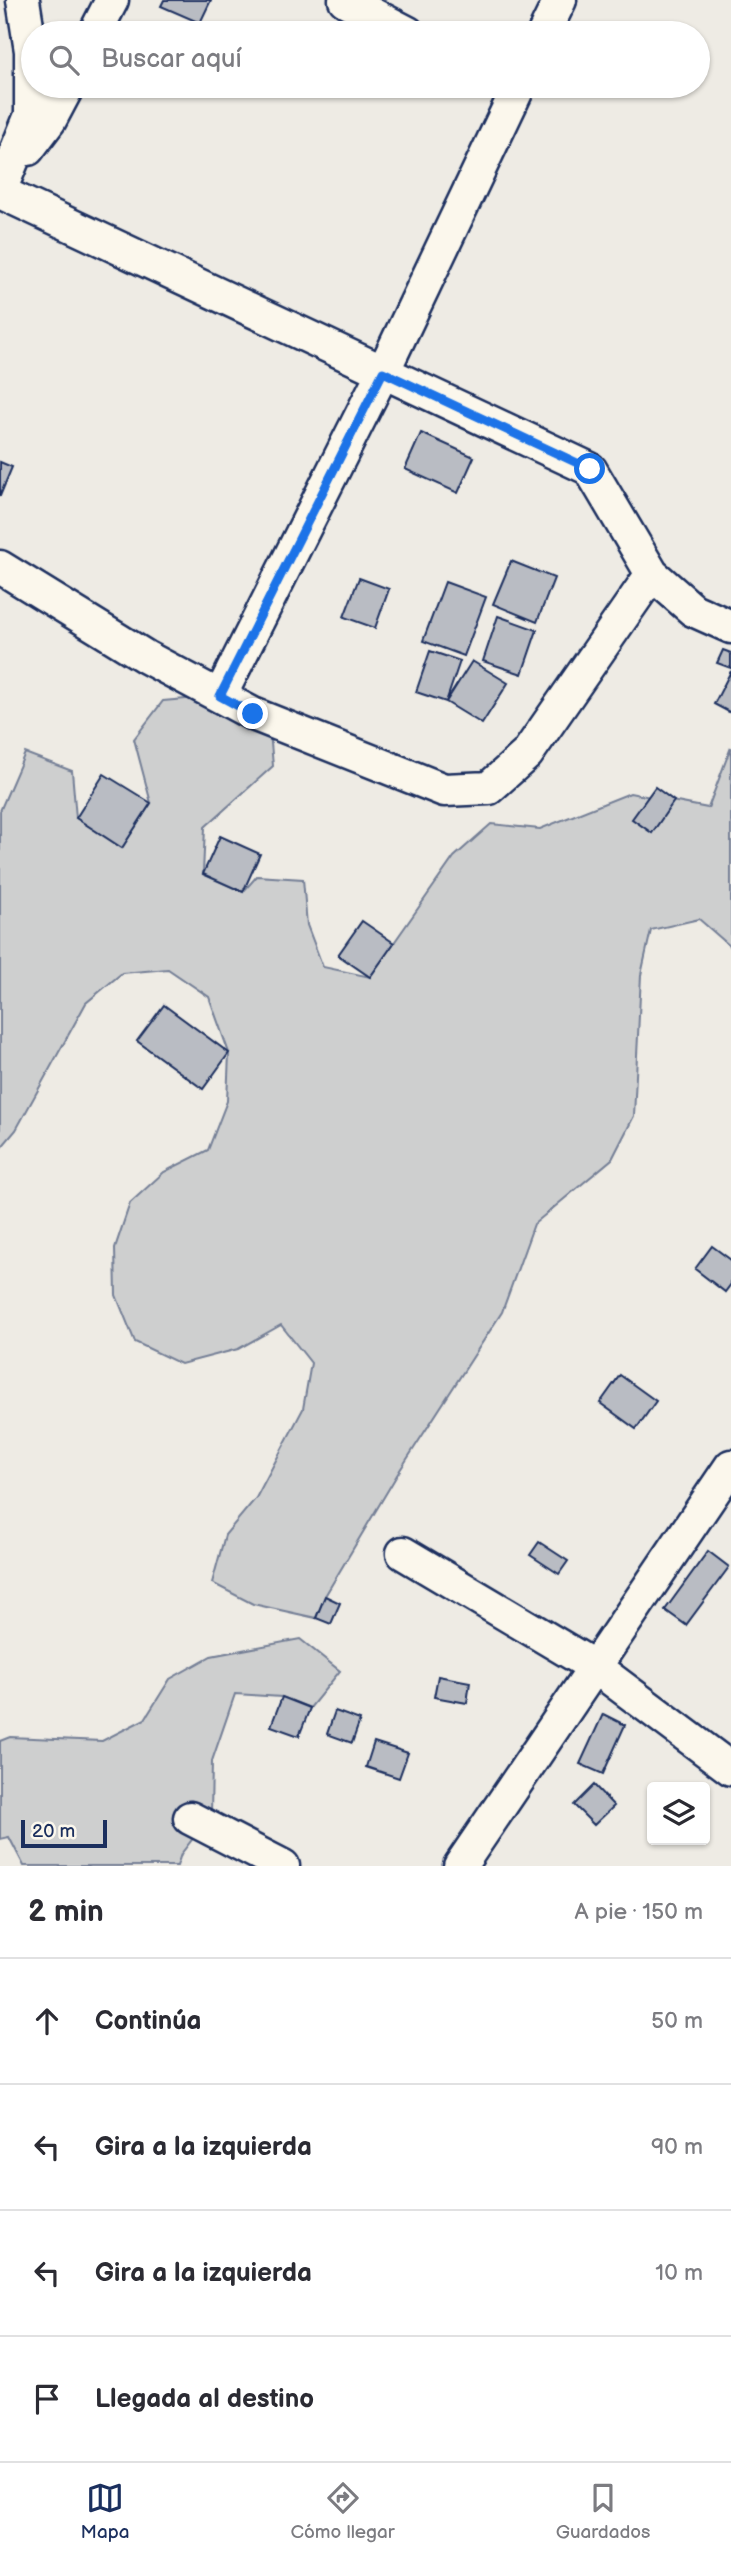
<!DOCTYPE html>
<html lang="es">
<head>
<meta charset="utf-8">
<style>
  :root { --surface:#fff; --page:#f7f7f7; --text:#2b2b33; --muted:#7c7c81; --line:#e1e1e2; --accent:#1b2f5e }
  body { margin:0; font-family:"Balsamiq Sans",sans-serif; background:var(--page); color:var(--text) }
  .controls { position:absolute; right:21px; bottom:21px; display:grid; overflow:hidden; border-radius:7px; box-shadow:0 2px 5px #0004 }
  .controls button { width:63px; height:63px; display:grid; place-items:center; padding:0; border:0; border-bottom:2px solid var(--line); background:var(--surface); color:var(--text); font:35px sans-serif }
  .scale { position:absolute; left:21px; bottom:18px; width:86px; box-sizing:border-box; padding-left:7px; border:4px solid #1b2f5e; border-top:0; font-size:19px; line-height:24px; white-space:nowrap; color:#1b2f5e; -webkit-text-stroke:5px #fbf7ec; paint-order:stroke }
  .stop { position:absolute; width:21px; height:21px; margin:-16px; border:5px solid #1a73e8; border-radius:50%; background:#fff }
  .stop.end { background:#1a73e8; border-color:#fff; box-shadow:0 2px 7px #0008 }
  .list { margin:0; padding:0; list-style:none }
  h2 { display:flex; justify-content:space-between; align-items:center; height:91px; margin:0; padding:0 28px; font-size:30px }
  h2 small { font-size:23px; font-weight:400; color:var(--muted) }
  .list li { display:grid; grid-template-columns:46px 1fr auto; gap:21px; align-items:center; box-sizing:border-box; height:126px; padding:0 28px; border-top:2px solid var(--line) }
  .list b { display:block; font-size:26px; white-space:nowrap }
  .list em { font-size:23px; font-style:normal; color:var(--muted) }
  .icon { flex:none; width:38px; height:38px; fill:none; stroke:currentColor; stroke-width:2; stroke-linecap:round; stroke-linejoin:round }
  .map { position:relative; flex:none; width:731px; height:1866px; overflow:hidden }
  .search { position:absolute; background:var(--surface); box-shadow:0 2px 5px #0004; left:21px; right:21px; top:21px; height:77px; display:flex; align-items:center; gap:18px; box-sizing:border-box; padding:0 24px; border-radius:38px; color:var(--muted); font-size:26px }
  .sheet { height:595px; background:var(--surface) }
  nav { display:flex; justify-content:space-around; align-items:center; box-sizing:border-box; height:98px; border-top:2px solid var(--line); background:var(--surface); font-size:19px; color:var(--muted) }
  nav a { display:grid; justify-items:center; gap:4px }
  nav .on { color:var(--accent) }
  .map>svg:first-child { display:block }
  .green { fill:#cecfcf; stroke:#747f96; stroke-width:2 }
  .building { fill:#b9bcc3; stroke:#1b2f5e; stroke-width:2 }
  .lines { fill:none; stroke-linecap:round; stroke-linejoin:round }
  .street-casing { stroke:#1b2f5e; stroke-width:37 }
  .street { stroke:#fbf7ec; stroke-width:32 }
  .route { stroke:#1a73e8; stroke-width:9 }
</style>
</head>
<body>
<div class="map">
<svg width="731" height="1866" viewBox="0 0 731 1866">
  <rect width="100%" height="100%" fill="#eeebe4"/>
  <filter id="ink" filterUnits="userSpaceOnUse"><feTurbulence type="fractalNoise" baseFrequency=".0143" numOctaves="2"/><feDisplacementMap in="SourceGraphic" scale="14" xChannelSelector="R" yChannelSelector="G"/><feConvolveMatrix kernelMatrix="1 2 1 2 8 2 1 2 1" color-interpolation-filters="sRGB"/></filter>
  <g filter="url(#ink)">
    <!-- green -->
    <path class="green" d="M 209,697 L 269,720 L 273,766 L 205,827 L 203,874 L 243,892 L 257,876 L 303,879 L 307,925 L 323,967 L 370,977 L 454,857 L 491,824 L 540,829 L 630,793 L 708,808 L 731,747 L 731,947 L 699,919 L 651,930 L 641,975 L 634,1116 L 612,1159 L 534,1224 L 502,1312 L 400,1470 L 325,1596 L 316,1618 L 253,1604 L 212,1583 L 225,1535 L 256,1498 L 303,1409 L 311,1363 L 281,1325 L 238,1349 L 181,1364 L 135,1342 L 116,1295 L 115,1248 L 130,1203 L 164,1172 L 208,1150 L 227,1101 L 229,1053 L 209,997 L 168,969 L 122,973 L 86,1003 L 16,1130 L 0,1149 L 0,811 L 25,753 L 72,771 L 76,818 L 122,847 L 151,803 L 134,739 L 163,701 Z
      M 300,1639 L 340,1671 L 310,1708 L 282,1697 L 235,1694 L 212,1761 L 211,1815 L 181,1854 L 177,1866 L 24,1866 L 9,1837 L 0,1839 L 0,1741 L 10,1737 L 102,1741 L 145,1719 L 170,1679 L 211,1656 Z"/>
    <!-- building -->
    <path class="building" d="M 164,0 L 211,0 L 200,23 L 161,6 Z
      M 421,433 L 474,457 L 458,493 L 405,469 Z
      M 0,462 L 12,467 L 0,496 Z
      M 511,561 L 554,578 L 537,622 L 493,604 Z
      M 359,578 L 389,589 L 375,628 L 344,617 Z
      M 445,582 L 486,597 L 464,656 L 423,641 Z
      M 498,616 L 537,630 L 522,674 L 483,661 Z
      M 723,650 L 731,653 L 731,668 L 717,663 Z
      M 430,651 L 460,661 L 446,702 L 416,692 Z
      M 472,661 L 508,683 L 482,724 L 446,702 Z
      M 731,671 L 731,713 L 714,704 Z
      M 104,774 L 151,803 L 122,848 L 76,818 Z
      M 655,787 L 674,801 L 652,833 L 632,819 Z
      M 220,836 L 260,854 L 243,892 L 203,874 Z
      M 362,921 L 394,943 L 370,977 L 338,955 Z
      M 164,1005 L 229,1053 L 203,1089 L 137,1041 Z
      M 712,1246 L 731,1260 L 731,1284 L 725,1292 L 695,1269 Z
      M 620,1375 L 656,1401 L 636,1429 L 600,1403 Z
      M 539,1542 L 568,1561 L 559,1574 L 530,1555 Z
      M 708,1551 L 729,1567 L 686,1625 L 665,1610 Z
      M 325,1596 L 340,1603 L 331,1624 L 316,1618 Z
      M 438,1676 L 470,1682 L 467,1703 L 434,1697 Z
      M 282,1697 L 310,1708 L 299,1736 L 271,1726 Z
      M 335,1711 L 360,1720 L 352,1743 L 327,1734 Z
      M 603,1714 L 625,1725 L 603,1774 L 580,1764 Z
      M 374,1742 L 408,1753 L 399,1778 L 366,1767 Z
      M 594,1785 L 614,1806 L 594,1825 L 574,1805 Z"/>
    <g class="lines">
      <!-- street casing -->
      <g class="street-casing">
        <path id="street" d="M 345,0 L 408,33
          M 95,33 L 112,0
          M 544,33 L 560,0
          M 28,149 L 50,120 L 68,86
          M 0,191 L 31,115 L 31,51 L 23,0
          M 0,192 L 590,469 L 652,574 L 693,610 L 731,627
          M 0,567 L 146,657 L 253,714 L 444,790 L 489,788 L 527,754 L 652,574
          M 220,696 L 383,372 L 519,86
          M 403,1553 L 595,1667 L 731,1769
          M 190,1818 L 283,1866
          M 460,1866 L 731,1466"/>
      </g>
      <!-- street -->
      <use href="#street" class="street"/>
    </g>
  </g>
  <g class="lines" filter="url(#ink)">
    <!-- route -->
    <path class="route" d="M 253,714 L 220,696 L 383,372 L 590,469"/>
  </g>
</svg>
<div class="controls">
<button><svg class="icon" aria-label="layers" viewBox="0 0 24 24"><path d="M12 4l9 5-9 5-9-5zM3 14l9 5 9-5"/></svg></button>
</div>
<div class="scale">20 m</div>
<div class="stop" style="left:590px;top:469px"></div>
<div class="stop end" style="left:253px;top:714px"></div>
<div class="search"><svg class="icon" aria-label="search" viewBox="0 0 24 24"><circle cx="10" cy="10" r="6"/><path d="M15 15l6 6"/></svg>Buscar aquí</div>
</div>
<section class="sheet">
<h2>2 min<small>A pie · 150 m</small></h2>
<ul class="list">
<li><svg class="icon" aria-label="ahead" viewBox="0 0 24 24"><path d="M12 20V5M6 11l6-6 6 6"/></svg><div><b>Continúa</b></div><em>50 m</em></li>
<li><svg class="icon" aria-label="left" viewBox="0 0 24 24"><path d="M17 20v-9H6M10 6l-5 5 5 5"/></svg><div><b>Gira a la izquierda</b></div><em>90 m</em></li>
<li><svg class="icon" aria-label="left" viewBox="0 0 24 24"><path d="M17 20v-9H6M10 6l-5 5 5 5"/></svg><div><b>Gira a la izquierda</b></div><em>10 m</em></li>
<li><svg class="icon" aria-label="arrive" viewBox="0 0 24 24"><path d="M6 21V4h12l-3 4 3 4H6"/></svg><div><b>Llegada al destino</b></div></li>
</ul>
</section>
<nav>
<a class="on"><svg class="icon" aria-label="map" viewBox="0 0 24 24"><path d="M3 6l6-2 6 2 6-2v14l-6 2-6-2-6 2zM9 4v14M15 6v14"/></svg>Mapa</a>
<a><svg class="icon" aria-label="directions" viewBox="0 0 24 24"><path d="M12 3l9 9-9 9-9-9zM9 14v-3h6M13 9l2 2-2 2"/></svg>Cómo llegar</a>
<a><svg class="icon" aria-label="saved" viewBox="0 0 24 24"><path d="M7 4h10v16l-5-4-5 4z"/></svg>Guardados</a>
</nav>
</body>
</html>
